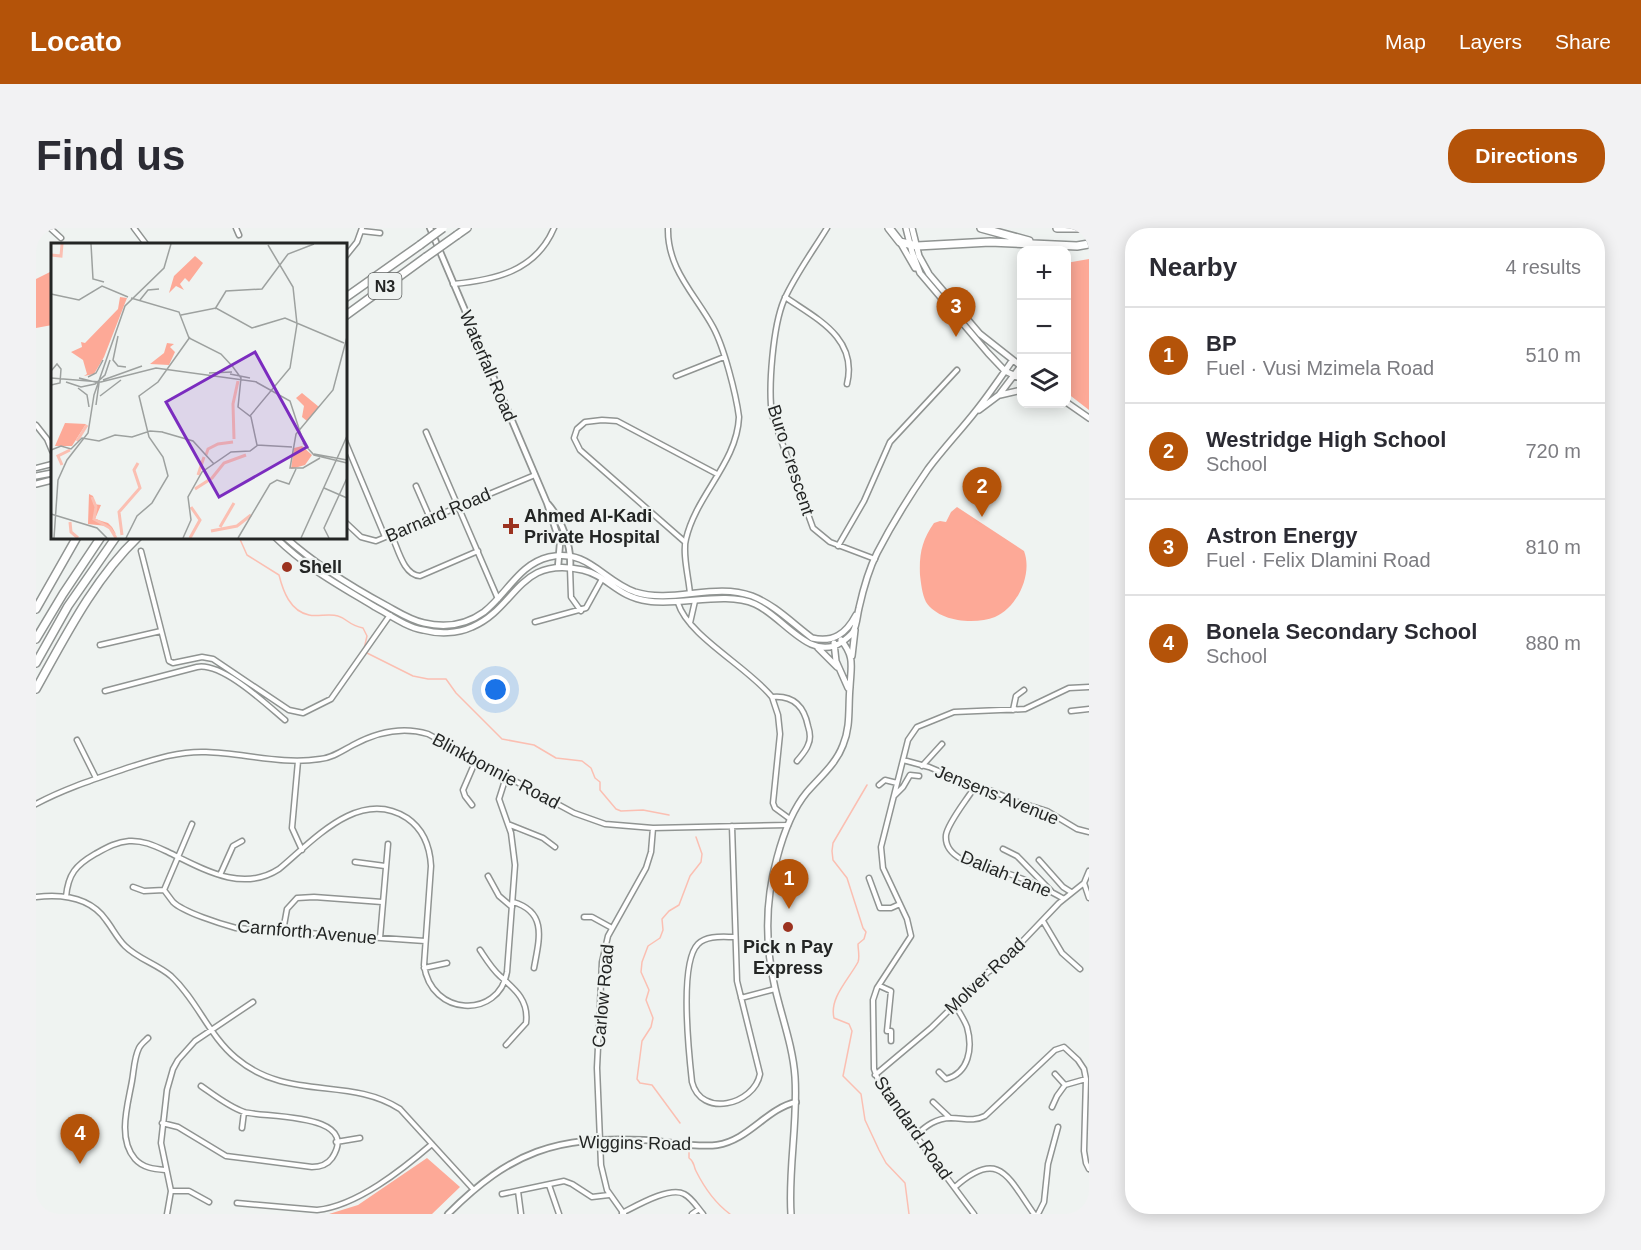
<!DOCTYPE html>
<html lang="en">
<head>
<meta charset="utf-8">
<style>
  :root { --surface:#fff; --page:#f2f2f3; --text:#2b2b33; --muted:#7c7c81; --line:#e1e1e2; --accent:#b45309 }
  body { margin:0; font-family:Arial,sans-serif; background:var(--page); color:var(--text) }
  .controls { position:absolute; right:18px; top:18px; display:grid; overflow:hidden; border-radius:12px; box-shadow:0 3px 15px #0003 }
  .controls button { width:54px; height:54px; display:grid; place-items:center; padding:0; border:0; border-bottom:2px solid var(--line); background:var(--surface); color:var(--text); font:30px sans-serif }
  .you { position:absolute; left:460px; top:462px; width:21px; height:21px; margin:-15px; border:4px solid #fff; border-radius:50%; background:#1a73e8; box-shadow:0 0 0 9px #1a73e833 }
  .badge { display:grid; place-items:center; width:39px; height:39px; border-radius:50%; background:var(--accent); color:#fff; font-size:20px; font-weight:700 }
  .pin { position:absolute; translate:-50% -50px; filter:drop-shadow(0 2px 3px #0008) }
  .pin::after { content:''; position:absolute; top:32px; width:21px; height:18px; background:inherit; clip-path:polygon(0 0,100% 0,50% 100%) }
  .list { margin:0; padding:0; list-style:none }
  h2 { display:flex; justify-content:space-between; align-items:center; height:78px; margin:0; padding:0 24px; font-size:26px }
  h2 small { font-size:20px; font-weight:400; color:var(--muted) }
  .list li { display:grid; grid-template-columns:39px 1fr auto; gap:18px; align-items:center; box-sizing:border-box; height:96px; padding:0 24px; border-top:2px solid var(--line) }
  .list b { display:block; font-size:22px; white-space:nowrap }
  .list p { margin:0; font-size:20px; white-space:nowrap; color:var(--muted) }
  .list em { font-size:20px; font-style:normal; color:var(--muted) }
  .icon { flex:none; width:33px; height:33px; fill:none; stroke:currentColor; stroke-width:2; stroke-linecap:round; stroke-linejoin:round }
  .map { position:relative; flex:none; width:1053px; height:986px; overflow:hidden; border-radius:24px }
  header { display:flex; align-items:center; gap:36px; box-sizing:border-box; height:84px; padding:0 30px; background:var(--accent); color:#fff }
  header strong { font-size:28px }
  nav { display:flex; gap:33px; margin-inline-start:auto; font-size:21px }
  .intro { display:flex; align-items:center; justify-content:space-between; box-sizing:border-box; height:144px; padding:0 36px }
  h1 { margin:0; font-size:42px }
  .button { padding:15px 27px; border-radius:24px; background:var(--accent); color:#fff; font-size:21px; font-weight:700 }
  main { display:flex; gap:36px; padding:0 36px }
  aside { flex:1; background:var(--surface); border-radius:24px; box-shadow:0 3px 15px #0003 }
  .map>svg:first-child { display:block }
  .green { fill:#fda997 }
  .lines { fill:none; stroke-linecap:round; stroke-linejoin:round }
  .stream { stroke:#fbbfb2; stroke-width:1.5 }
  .minor-casing { stroke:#909492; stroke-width:7 }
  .tertiary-casing { stroke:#909492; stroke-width:8 }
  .secondary-casing { stroke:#909492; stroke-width:8 }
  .motorway-casing { stroke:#909492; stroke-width:10 }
  .minor { stroke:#fff; stroke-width:4 }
  .tertiary { stroke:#fff; stroke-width:4.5 }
  .secondary { stroke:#fff; stroke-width:5 }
  .motorway { stroke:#fff; stroke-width:7 }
  .motorway-bridge-casing { stroke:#909492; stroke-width:10; stroke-linecap:butt }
  .motorway-bridge { stroke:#fff; stroke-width:7 }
  .poi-dot { fill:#9b321f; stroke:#eff3f1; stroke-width:2 }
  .labels { text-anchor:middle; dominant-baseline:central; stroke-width:4.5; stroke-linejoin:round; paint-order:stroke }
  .shield { fill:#eff3f1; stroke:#606362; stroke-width:1.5 }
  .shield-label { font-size:16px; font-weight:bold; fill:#232524 }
  .street-label { font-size:18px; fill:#232524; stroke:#eff3f1 }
  .poi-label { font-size:18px; font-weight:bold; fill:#232524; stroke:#eff3f1; text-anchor:start }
  .inset-river { fill:none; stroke:#fbbfb2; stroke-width:3 }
  .inset-road { fill:none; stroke:#9da19f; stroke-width:1.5 }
  .view { fill:#7b2cbf; fill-opacity:0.15; stroke:#7b2cbf; stroke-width:3 }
  .inset-edge { fill:none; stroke:#232524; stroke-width:3 }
</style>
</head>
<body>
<header>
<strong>Locato</strong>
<nav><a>Map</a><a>Layers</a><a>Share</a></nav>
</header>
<div class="intro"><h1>Find us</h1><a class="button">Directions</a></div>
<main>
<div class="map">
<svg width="1053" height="986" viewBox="0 0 1053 986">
  <rect width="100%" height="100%" fill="#eff3f1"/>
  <!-- green -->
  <path class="green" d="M 1053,31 L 1053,182 L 1031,165 L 1030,35 Z
    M 16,43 L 16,97 L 0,100 L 0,51 Z
    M 921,279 L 988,323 C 997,346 981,380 959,389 C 939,397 903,394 890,374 C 886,366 885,355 884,347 C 883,326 886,312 898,295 L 904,293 L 910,294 L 915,284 Z
    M 391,930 L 424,959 L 396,986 L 293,986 L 322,977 Z"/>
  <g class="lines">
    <!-- stream -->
    <path class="stream" d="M 203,309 L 211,327 L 243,347 C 247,363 254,383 273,387 C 282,389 293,385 302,388 C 312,391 312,397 327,400 L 331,408 L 328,421
      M 329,424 L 377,448 L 392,451 L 410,451 L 420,465 L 466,511 L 498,517 L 520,530 L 546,533 L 555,540 L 559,550 L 564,554 L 564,562 L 580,581 L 585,583 L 607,582 L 633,587
      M 831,557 L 797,615 L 796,623 L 797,632 L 811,650 L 827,700 L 830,704 L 828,711 L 822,716 C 822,722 824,729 822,734 C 813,751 793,770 798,790 L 813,796 L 816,803 L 807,848 L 825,866 L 829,892 L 843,922 L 850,935 L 869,955 L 873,986
      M 644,895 L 616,857 L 604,855 L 601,851 L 606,813 L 615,799 L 617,790 L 610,772 L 613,762 L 605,744 L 606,734 L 612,718 L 624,710 L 627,702 L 626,691 L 633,683 L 643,677 L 654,648 L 665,634 L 666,626 L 660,609
      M 653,923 L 653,930 C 659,934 657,937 660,943 C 668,959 679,975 694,986"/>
    <!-- minor casing -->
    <g class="minor-casing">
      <path id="minor" d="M 14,0 L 25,10
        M 98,0 L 110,16
        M 200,0 L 203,7
        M 632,0 C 631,41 659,66 677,99 C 688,119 700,166 703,189 C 701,235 660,267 650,311 C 646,325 653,351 654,366
        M 791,0 C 777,23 759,47 748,72 C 737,98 732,159 736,187 L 777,300 L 794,314 L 839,331
        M 326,3 L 344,5
        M 309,29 L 321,14 L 326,0
        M 417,56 C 459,52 500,43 518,0
        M 749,69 C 781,91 822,110 811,156
        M 640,148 L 688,129
        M 0,197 L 11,211 L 16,223
        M 390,204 L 462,371
        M 309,213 L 349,309
        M 0,240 L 16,236
        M 380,258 L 394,290
        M 309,294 L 325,309 L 340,313 L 499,247
        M 355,306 C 362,320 367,347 384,348 L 442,323
        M 649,314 L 544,222 L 538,210 L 541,201 L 549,194 L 566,192 L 581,193 L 681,246
        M 802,318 L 828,273 L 854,214 L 921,142
        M 105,323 L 133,433 L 137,435 L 166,429 L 177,431 L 253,482 L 267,485 L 295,471 L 354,387
        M 534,340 L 535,369 L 545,383
        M 642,375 C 652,408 712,439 736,469 C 757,467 768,478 772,498 C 774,504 775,511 772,517 C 770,523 765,528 761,533
        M 499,394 L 550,380 L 566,351
        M 654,395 L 659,373
        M 64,417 L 125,403
        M 69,463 L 161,439 C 186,434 230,476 249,492
        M 736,469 L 742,487 L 744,506 L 737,575 L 739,580 L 754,591
        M 977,482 L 980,468 L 988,462
        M 1035,483 L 1053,481
        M 41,512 L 60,550
        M 867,532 L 893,539 L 943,560 L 956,563 L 979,573 L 1011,583 L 1041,601 L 1053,604
        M 262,533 L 256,600 L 266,622
        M 886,538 L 906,516
        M 843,557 L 849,552 L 861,555
        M 941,559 L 936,563 C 929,574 912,595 910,607 C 907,635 954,640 973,646 C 989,651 1013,662 1028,671
        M 859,567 L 867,559 L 874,547 L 883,548
        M 0,576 C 30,560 62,550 94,539 C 119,531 143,523 170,524 C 207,525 246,537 284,531 C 296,530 306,523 317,517 C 341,504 366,498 392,506 L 538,585 L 569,596 L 617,600 L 752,597
        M 436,577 L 429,568 L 427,562 L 440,532
        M 156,596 L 128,662 C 131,666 134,670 137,674 C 147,684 185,696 200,700 L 389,713
        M 472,596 L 507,610 L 519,619
        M 696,598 L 701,753 L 724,846 C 718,877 665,890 656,854 C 653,827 643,735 662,716 C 671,707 687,709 698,709
        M 967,621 L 981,628 L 1015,663
        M 1003,632 L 1027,659 L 1035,664
        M 319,634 L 349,638
        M 184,647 L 197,618 L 206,613
        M 452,648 L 463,668 L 476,679
        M 833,650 L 844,680 L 855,680 L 864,676
        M 1048,655 L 1053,670
        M 97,659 L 108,663 L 128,662
        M 0,669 C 26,666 54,669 70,692 C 77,701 81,710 89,718 C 102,731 121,736 135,748 C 161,772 173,808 200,830 C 252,874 313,848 364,881 L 437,961
        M 30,669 C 32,646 40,637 59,626 C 70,620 80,614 93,613 C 107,612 119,618 132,624 C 167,641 206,665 243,641 C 277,613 323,559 371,590 C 387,601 394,619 395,638 L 388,737 C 395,789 463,791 471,744 L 479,637 L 475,605 L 463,571 L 470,549
        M 477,674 C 512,684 503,712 498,740
        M 548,689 L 556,689 L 576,700
        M 1007,693 L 1026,725 L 1044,741
        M 247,703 L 251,681 L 261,670 L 278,669 L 346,674
        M 344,710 L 352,616
        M 444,722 C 450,731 456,741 464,748 C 480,762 493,773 490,795 L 470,817
        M 388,740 L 411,735
        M 844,758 L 855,763 L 851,803 L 855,803 L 855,813
        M 705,770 L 739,761
        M 112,810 C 109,813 105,816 103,820 C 98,830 98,842 96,853 C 92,876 81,910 99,931 C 107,940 118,941 129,942
        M 903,844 L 910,851 C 933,845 937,820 931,799 C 928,791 923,784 919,777
        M 1019,846 L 1029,857 L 1050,851
        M 839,847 L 895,800 L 952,744 L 970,733 L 980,720 L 1023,675 L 1048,655 L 1053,643
        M 897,874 L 914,890
        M 1016,879 L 1021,868 L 1029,857
        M 126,895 L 142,899 L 190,928 L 276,939 C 284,939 291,937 296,930 C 326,884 228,890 208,884 C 193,879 178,867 165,858
        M 206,900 L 208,884
        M 880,907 C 890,898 900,890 915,890 C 928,890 937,894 949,888 L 1019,822 L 1028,819 L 1042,832 L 1048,841 L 1050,851 L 1048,923 L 1050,935 L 1053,941
        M 300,914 L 324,910
        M 513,957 L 523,986
        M 919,959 C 963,920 972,949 998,986
        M 135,963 L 153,963 L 173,974
        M 482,963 L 485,986
        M 466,966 L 528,953 L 536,956 L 556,969 L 573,967
        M 201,975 L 281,982 C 321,978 367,941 396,916
        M 586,985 C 600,978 634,958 648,966 C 656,970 661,979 667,986
        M 131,986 L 135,963 L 125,915 L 131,862 L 137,841 L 142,832 L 159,813 L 217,774
        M 588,986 L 571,962 L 565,937 L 561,840 L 566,734 L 572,708 L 610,640 L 615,624 L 617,600
        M 656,986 L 663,981
        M 938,986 L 863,885 L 844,857 L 838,841 L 837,772 L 841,760 L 875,708 L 871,691 L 847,640 L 845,619 L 872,512 L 881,499 L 918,484 L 989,481 L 1033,460 L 1053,459
        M 1002,986 L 1008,974 L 1012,936 L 1022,899"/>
    </g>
    <!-- tertiary casing -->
    <g class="tertiary-casing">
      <path id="tertiary" d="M 394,0 L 511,275 L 524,315 L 522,339
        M 512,276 C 526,292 536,319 534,340
        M 412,986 C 475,923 520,908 608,912 C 630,913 660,920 681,917 C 713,912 730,881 760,874"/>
    </g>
    <!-- secondary casing -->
    <g class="secondary-casing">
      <path id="secondary" d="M 870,0 L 876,24 L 884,45 L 952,125 L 969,143 L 986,151
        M 876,0 L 883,28 L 893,46 L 944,106 L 986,139
        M 864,14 L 879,40
        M 964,167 L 986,162
        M 1030,174 L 1053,190
        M 943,182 L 963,167 L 985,138
        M 0,248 L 16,245
        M 0,256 L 16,252
        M 239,309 C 272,341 301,356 339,379 C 354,387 370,399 387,402 C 402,406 421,406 436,399 C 481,380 482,327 547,342 C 572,348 581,369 612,373 C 645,378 689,363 719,376 C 748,389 774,435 806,414 C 810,411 814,408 817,404 C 821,397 821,388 823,380 C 827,362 833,341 841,325 C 856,296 874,267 892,241 C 907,221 924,203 939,184 C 952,168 964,150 976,133
        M 249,309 C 280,337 314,358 351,378 C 362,384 374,392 388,395 C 409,400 430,397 448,384 C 471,366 483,336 513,329 C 552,320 567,353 599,364 C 637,376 678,354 716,368 C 739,377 756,395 776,410 C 797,415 810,406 820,387
        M 798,415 L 800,433 L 812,460
        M 782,420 L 801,439
        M 816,428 L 819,402
        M 755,986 C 752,941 762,895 759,849 C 757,819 746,790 739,760 C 729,717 729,673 741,630 C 747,607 756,582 771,564 C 784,549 800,536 807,517 C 815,498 812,479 814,459 C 815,438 819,429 805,412"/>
    </g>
    <!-- motorway casing -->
    <g class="motorway-casing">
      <path id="motorway" d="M 853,0 L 864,14 L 881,18 L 954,14 L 1041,18 L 1053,16
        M 945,0 L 993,13
        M 1021,0 L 1048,0
        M 421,7 L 431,0
        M 309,70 L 384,17
        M 309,88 L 390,29
        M 0,381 L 41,309
        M 0,411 L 27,366 L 65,309
        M 0,435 L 32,378 L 80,309
        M 0,461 C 29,409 58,351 102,309"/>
    </g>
    <!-- minor -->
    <use href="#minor" class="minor"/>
    <!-- tertiary -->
    <use href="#tertiary" class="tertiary"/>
    <!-- secondary -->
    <use href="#secondary" class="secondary"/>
    <!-- motorway -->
    <use href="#motorway" class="motorway"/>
    <!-- motorway-bridge casing -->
    <g class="motorway-bridge-casing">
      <path id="motorway-bridge" d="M 384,17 L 407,0
        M 390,29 L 421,7"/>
    </g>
    <!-- motorway-bridge -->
    <use href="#motorway-bridge" class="motorway-bridge"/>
  </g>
  <!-- markers -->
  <g class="poi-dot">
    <path d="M472 289h6v6h6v6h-6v6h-6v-6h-6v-6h6z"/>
    <circle cx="251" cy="339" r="6"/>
    <circle cx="752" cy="699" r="6"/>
  </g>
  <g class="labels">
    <!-- shield labels -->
    <rect class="shield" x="332.5" y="45" width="33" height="26" rx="4.5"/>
    <g class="shield-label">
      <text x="349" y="58">N3</text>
    </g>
    <!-- street labels -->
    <g class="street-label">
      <text transform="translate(452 138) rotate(67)">Waterfall Road</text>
      <text transform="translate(755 232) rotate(72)">Buro Crescent</text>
      <text transform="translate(402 287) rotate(-23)">Barnard Road</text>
      <text transform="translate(460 543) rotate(28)">Blinkbonnie Road</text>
      <text transform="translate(961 567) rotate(22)">Jensens Avenue</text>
      <text transform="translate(970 646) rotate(22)">Daliah Lane</text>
      <text transform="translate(271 704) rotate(5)">Carnforth Avenue</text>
      <text transform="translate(949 748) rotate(-43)">Molver Road</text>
      <text transform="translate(567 768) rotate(-85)">Carlow Road</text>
      <text transform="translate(877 900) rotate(55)">Standard Road</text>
      <text transform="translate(599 915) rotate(1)">Wiggins Road</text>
    </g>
    <!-- poi labels -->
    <g class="poi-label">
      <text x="488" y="288">Ahmed Al-Kadi<tspan x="488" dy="21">Private Hospital</tspan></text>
      <text x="263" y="339">Shell</text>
      <text x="752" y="719" text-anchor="middle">Pick n Pay<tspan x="752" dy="21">Express</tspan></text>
    </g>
  </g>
  <!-- overview -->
  <g transform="translate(15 15)">
    <rect width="296" height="296" fill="#eff3f1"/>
    <path d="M 144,13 L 152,20 L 138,39 L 134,35 L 129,41 L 133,47 L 125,43 L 118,50 L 123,33 ZM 69,54 L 76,55 L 53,114 L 43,131 L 33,133 L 36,131 L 32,117 L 20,109 L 31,104 L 30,99 L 34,100 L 67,66 ZM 116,100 L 123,101 L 119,104 L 124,109 L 118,122 L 99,121 L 113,110 ZM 251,150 L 268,164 L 256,178 L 251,174 L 253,163 L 245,155 ZM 14,180 L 35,181 L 21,203 L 4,203 ZM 251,203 L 261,212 L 254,222 L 240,226 L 243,205 ZM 38,251 L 42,253 L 42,261 L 50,262 L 44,276 L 57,280 L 61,284 L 65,291 L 55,283 L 37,281 Z" fill="#fda997"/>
    <path class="inset-river" d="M 0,12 L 10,13 L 11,1M 183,196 L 182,161 L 187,138M 26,198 L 36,182M 155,212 L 157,206 L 167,201 L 182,199M 11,222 L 7,213 L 19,207M 147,232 L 153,214M 144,246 L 161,235 L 173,220 L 195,212M 41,254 L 45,264 L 43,276 L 59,285 L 65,295M 19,279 L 20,289 L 27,295M 169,284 L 183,260M 160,288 L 186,283 L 200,272M 71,292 L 68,269 L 89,245 L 83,227 L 87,220M 139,295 L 149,277 L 140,264"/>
    <path class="inset-road" d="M 40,1 L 42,36 L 53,39M 0,51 L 28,57 L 51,43 L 77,54M 80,55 L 128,69 L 138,95 L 170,111 L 182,124 L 190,135 L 187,164 L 200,174 L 206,202 L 241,204M 89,57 L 97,47 L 108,46M 164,66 L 175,48 L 211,46 L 237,11 L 263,1M 130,72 L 165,65 L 201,85 L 234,75 L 293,100M 67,93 L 62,117 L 67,123 L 75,124M 0,128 L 6,121 L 10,126 L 9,140 L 0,142M 158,130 L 181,129M 179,131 L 199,135M 37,134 L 45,130 L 52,117M 0,135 L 50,139 L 105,125 L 206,139M 28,135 L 48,140 L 45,162M 52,137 L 91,123M 15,139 L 30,144 L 44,141 L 54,132 L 59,117M 205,139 L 239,158 L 253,201M 27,145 L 36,152 L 38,164M 49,153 L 70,137M 199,173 L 239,125 L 246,81 L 242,44 L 217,2M 111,189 L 142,198 L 163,221M 252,200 L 263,212 L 296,220M 0,207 L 10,203 L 20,206 L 31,195 L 48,198 L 64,192 L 81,194 L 99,188 L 112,189M 263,211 L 296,217M 288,211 L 296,193M 269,215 L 252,225 L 239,225 L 245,191 L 282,147 L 296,94M 273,245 L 296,255M 0,271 L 46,285 L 56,295M 3,295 L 7,237 L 16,217 L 37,190 L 43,152 L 74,63 L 113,25 L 120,1M 75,295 L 86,273 L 101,260 L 117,233 L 112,214 L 98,194 L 88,153 L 107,139 L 139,94M 132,295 L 140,277 L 137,254 L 151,229 L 180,209 L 199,208 L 207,202M 187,295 L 219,241 L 226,237 L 238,241 L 245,226M 250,295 L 288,211M 278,295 L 273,285 L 296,235"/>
    <path class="view" d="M 204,109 L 256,204 L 168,254 L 115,159 Z"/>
    <rect width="296" height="296" class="inset-edge"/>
  </g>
</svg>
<div class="controls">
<button>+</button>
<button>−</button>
<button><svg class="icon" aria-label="layers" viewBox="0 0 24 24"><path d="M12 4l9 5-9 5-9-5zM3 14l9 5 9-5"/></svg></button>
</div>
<div class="you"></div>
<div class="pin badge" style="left:753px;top:681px">1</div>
<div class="pin badge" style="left:946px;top:289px">2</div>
<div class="pin badge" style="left:920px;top:109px">3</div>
<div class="pin badge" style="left:44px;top:936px">4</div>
</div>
<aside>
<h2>Nearby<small>4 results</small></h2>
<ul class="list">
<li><span class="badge">1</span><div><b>BP</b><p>Fuel · Vusi Mzimela Road</p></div><em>510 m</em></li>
<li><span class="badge">2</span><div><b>Westridge High School</b><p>School</p></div><em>720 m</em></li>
<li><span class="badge">3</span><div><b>Astron Energy</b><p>Fuel · Felix Dlamini Road</p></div><em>810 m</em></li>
<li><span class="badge">4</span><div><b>Bonela Secondary School</b><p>School</p></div><em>880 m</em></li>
</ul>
</aside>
</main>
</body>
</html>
